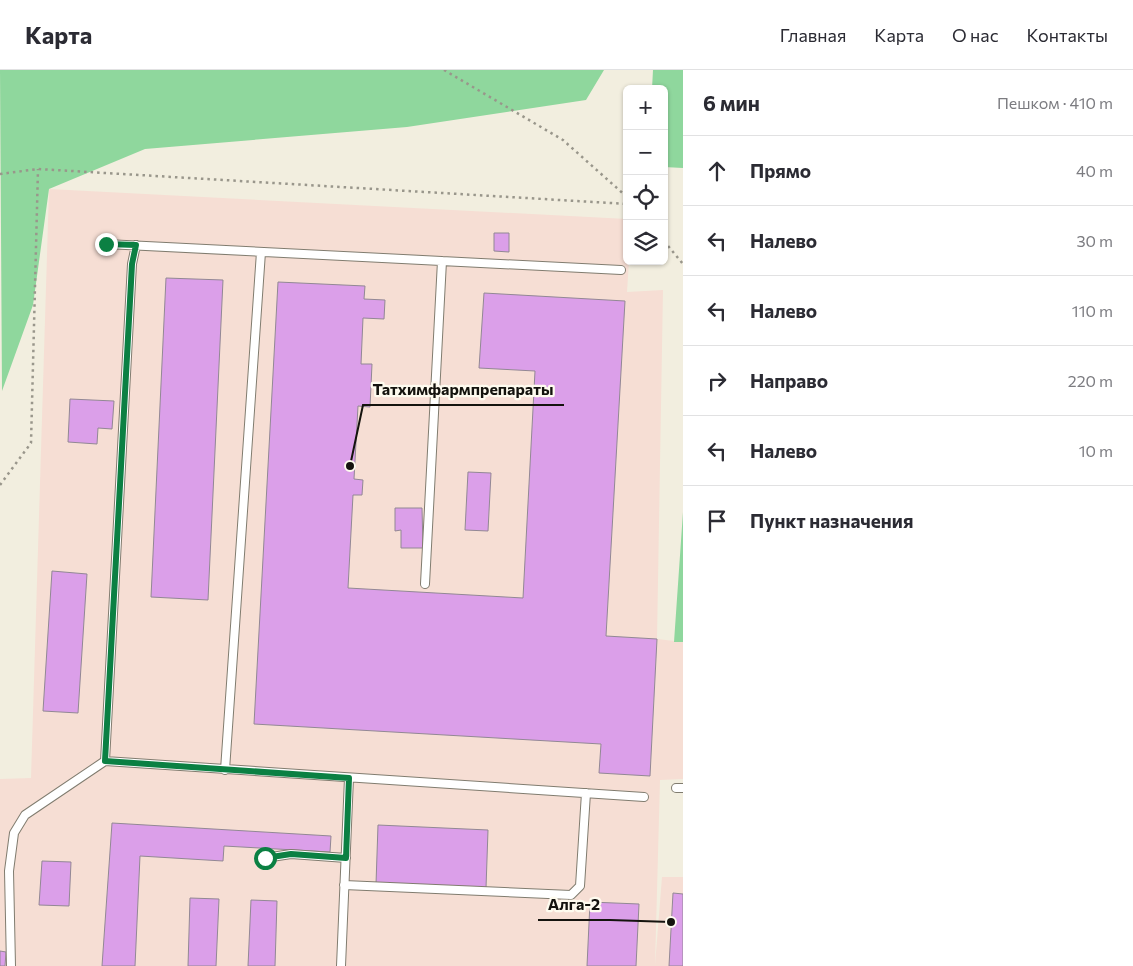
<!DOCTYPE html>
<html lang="ru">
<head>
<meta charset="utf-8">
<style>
  :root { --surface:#fff; --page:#f2f2f3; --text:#2b2b33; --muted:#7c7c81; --line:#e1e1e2 }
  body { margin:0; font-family:Commissioner,sans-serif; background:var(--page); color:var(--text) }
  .controls { position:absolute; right:15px; top:15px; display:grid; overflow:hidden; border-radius:8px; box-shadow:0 1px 4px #0004 }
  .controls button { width:45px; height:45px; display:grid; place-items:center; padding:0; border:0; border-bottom:1px solid var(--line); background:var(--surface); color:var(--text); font:25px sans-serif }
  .stop { position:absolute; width:15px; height:15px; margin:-11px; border:4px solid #0b8043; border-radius:50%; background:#fff }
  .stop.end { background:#0b8043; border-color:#fff; box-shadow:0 1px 5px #0008 }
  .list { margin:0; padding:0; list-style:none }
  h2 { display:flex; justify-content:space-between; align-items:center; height:65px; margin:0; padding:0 20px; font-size:21px }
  h2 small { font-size:16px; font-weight:400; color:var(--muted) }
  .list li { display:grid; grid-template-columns:32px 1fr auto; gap:15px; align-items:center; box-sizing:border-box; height:70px; padding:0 20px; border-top:1px solid var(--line) }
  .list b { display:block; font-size:19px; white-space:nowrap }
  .list em { font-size:16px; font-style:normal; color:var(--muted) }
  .icon { flex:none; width:28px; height:28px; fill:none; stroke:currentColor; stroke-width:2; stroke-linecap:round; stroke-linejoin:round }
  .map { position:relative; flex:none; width:683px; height:896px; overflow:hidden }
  header { display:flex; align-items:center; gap:30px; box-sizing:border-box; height:70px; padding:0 25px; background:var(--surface); border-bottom:1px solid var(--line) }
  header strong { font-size:24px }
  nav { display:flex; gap:28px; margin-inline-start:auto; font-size:18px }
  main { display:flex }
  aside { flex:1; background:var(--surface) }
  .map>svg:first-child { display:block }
  .industrial { fill:#f6ded4 }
  .green { fill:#8fd79d }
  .building { fill:#db9fe9; stroke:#928894 }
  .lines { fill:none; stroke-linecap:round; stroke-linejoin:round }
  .lane-casing { stroke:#807c6f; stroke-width:10 }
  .path { stroke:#99968b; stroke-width:2.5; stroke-dasharray:2.5 4; stroke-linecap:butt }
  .lane { stroke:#fff; stroke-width:8 }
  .route { stroke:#0b8043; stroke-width:6 }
  .leader { fill:none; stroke:#14130e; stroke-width:2 }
  .callout-dot { fill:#14130e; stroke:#fefbef; stroke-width:2 }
  .callout-label { font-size:16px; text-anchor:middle; font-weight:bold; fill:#14130e; stroke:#fefbef; stroke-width:4.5; stroke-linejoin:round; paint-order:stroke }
</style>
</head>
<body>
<header>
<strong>Карта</strong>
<nav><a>Главная</a><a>Карта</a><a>О нас</a><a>Контакты</a></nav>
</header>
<main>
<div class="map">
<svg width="683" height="896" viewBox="0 0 683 896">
  <rect width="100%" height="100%" fill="#f2eedf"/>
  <!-- industrial -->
  <path class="industrial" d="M 49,119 L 627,149 L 627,191 L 629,191 L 627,222 L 663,220 L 657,569 L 683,572 L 683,709 L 660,710 L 655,895 L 662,807 L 683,807 L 683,896 L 0,896 L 0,709 L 31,708 Z"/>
  <!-- green -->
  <path class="green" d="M 0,0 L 604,0 L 586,30 L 407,57 L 145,79 L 49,119 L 33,235 L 2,321 Z
    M 653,0 L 683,0 L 683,98 L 664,97 L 664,19 L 652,19 Z
    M 683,442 L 683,572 L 674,572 Z"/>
  <!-- building -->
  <path class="building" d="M 494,163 L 509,163 L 509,182 L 494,181 Z
    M 166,208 L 223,210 L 208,530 L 151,527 Z
    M 278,212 L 365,216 L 364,229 L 385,230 L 384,249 L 363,248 L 361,294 L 372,294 L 370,337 L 358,336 L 354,409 L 363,410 L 362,425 L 353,425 L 348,518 L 523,528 L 535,301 L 479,298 L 484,223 L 625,231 L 606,566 L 657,569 L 650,706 L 599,703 L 601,674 L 254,654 Z
    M 70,329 L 114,331 L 112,359 L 98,358 L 97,374 L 68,372 Z
    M 468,402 L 491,403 L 488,461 L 465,460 Z
    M 395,438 L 422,438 L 423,478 L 401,478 L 401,460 L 395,461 Z
    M 52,501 L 87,504 L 78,643 L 43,641 Z
    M 112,753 L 331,766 L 330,782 L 224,776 L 223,791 L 140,786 L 135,896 L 102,896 Z
    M 378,755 L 488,760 L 486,818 L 376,814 Z
    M 42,791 L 71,792 L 69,836 L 39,835 Z
    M 673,823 L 683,824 L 683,896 L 669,896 Z
    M 190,828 L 219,829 L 216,896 L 188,896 Z
    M 251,830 L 277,831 L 275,896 L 248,896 Z
    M 590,832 L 639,834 L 636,896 L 587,896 Z
    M 0,881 L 6,882 L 5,896 L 0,896 Z"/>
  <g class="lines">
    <!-- lane casing -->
    <g class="lane-casing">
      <path id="lane" d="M 106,174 L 621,200
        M 425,514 L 442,191
        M 105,691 L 644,727
        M 225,700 L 261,182
        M 676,718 L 683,718
        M 265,788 L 291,784 L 346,788
        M 344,815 L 571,825 L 580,816 L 586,723
        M 11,896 L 9,801 L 14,763 L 25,745 L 105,691 L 132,194 L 136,175
        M 341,896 L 349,708"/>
    </g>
    <!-- path -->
    <path class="path" d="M 444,0 L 563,70 L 627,127
      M 0,104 L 38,99 L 627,134
      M 664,171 L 683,194
      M 0,415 L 31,373 L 38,99"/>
    <!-- lane -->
    <use href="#lane" class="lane"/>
  </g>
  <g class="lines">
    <!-- route -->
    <path class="route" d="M 106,174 L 136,175 L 132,194 L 105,691 L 349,708 L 346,788 L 291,784 L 265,788"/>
  </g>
  <!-- callouts -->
  <path class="leader" d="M350 396L363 335H564M671 852L610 850H538"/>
  <g class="callout-dot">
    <circle cx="350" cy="396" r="5"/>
    <circle cx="671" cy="852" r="5"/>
  </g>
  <g class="callout-label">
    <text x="463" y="325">Татхимфармпрепараты</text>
    <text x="574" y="840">Алга-2</text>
  </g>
</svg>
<div class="controls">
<button>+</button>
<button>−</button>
<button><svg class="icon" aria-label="locate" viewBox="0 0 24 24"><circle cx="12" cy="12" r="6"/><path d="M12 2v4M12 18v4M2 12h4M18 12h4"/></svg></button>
<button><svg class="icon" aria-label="layers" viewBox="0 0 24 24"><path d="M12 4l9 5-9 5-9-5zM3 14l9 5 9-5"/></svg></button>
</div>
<div class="stop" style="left:265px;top:788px"></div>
<div class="stop end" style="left:106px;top:174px"></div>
</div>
<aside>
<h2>6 мин<small>Пешком · 410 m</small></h2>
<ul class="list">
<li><svg class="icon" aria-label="ahead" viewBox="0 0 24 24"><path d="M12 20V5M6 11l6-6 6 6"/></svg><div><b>Прямо</b></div><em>40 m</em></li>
<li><svg class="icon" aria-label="left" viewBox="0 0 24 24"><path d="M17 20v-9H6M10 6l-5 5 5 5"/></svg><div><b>Налево</b></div><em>30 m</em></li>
<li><svg class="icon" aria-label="left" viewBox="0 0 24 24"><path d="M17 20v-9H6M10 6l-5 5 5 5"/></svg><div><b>Налево</b></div><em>110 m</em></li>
<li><svg class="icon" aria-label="right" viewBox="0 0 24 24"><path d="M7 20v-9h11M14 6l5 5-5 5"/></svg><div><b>Направо</b></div><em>220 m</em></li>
<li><svg class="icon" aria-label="left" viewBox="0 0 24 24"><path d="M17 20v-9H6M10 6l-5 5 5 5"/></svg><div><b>Налево</b></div><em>10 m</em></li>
<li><svg class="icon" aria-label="arrive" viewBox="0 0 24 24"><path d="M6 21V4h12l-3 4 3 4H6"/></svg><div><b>Пункт назначения</b></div></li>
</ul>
</aside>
</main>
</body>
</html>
